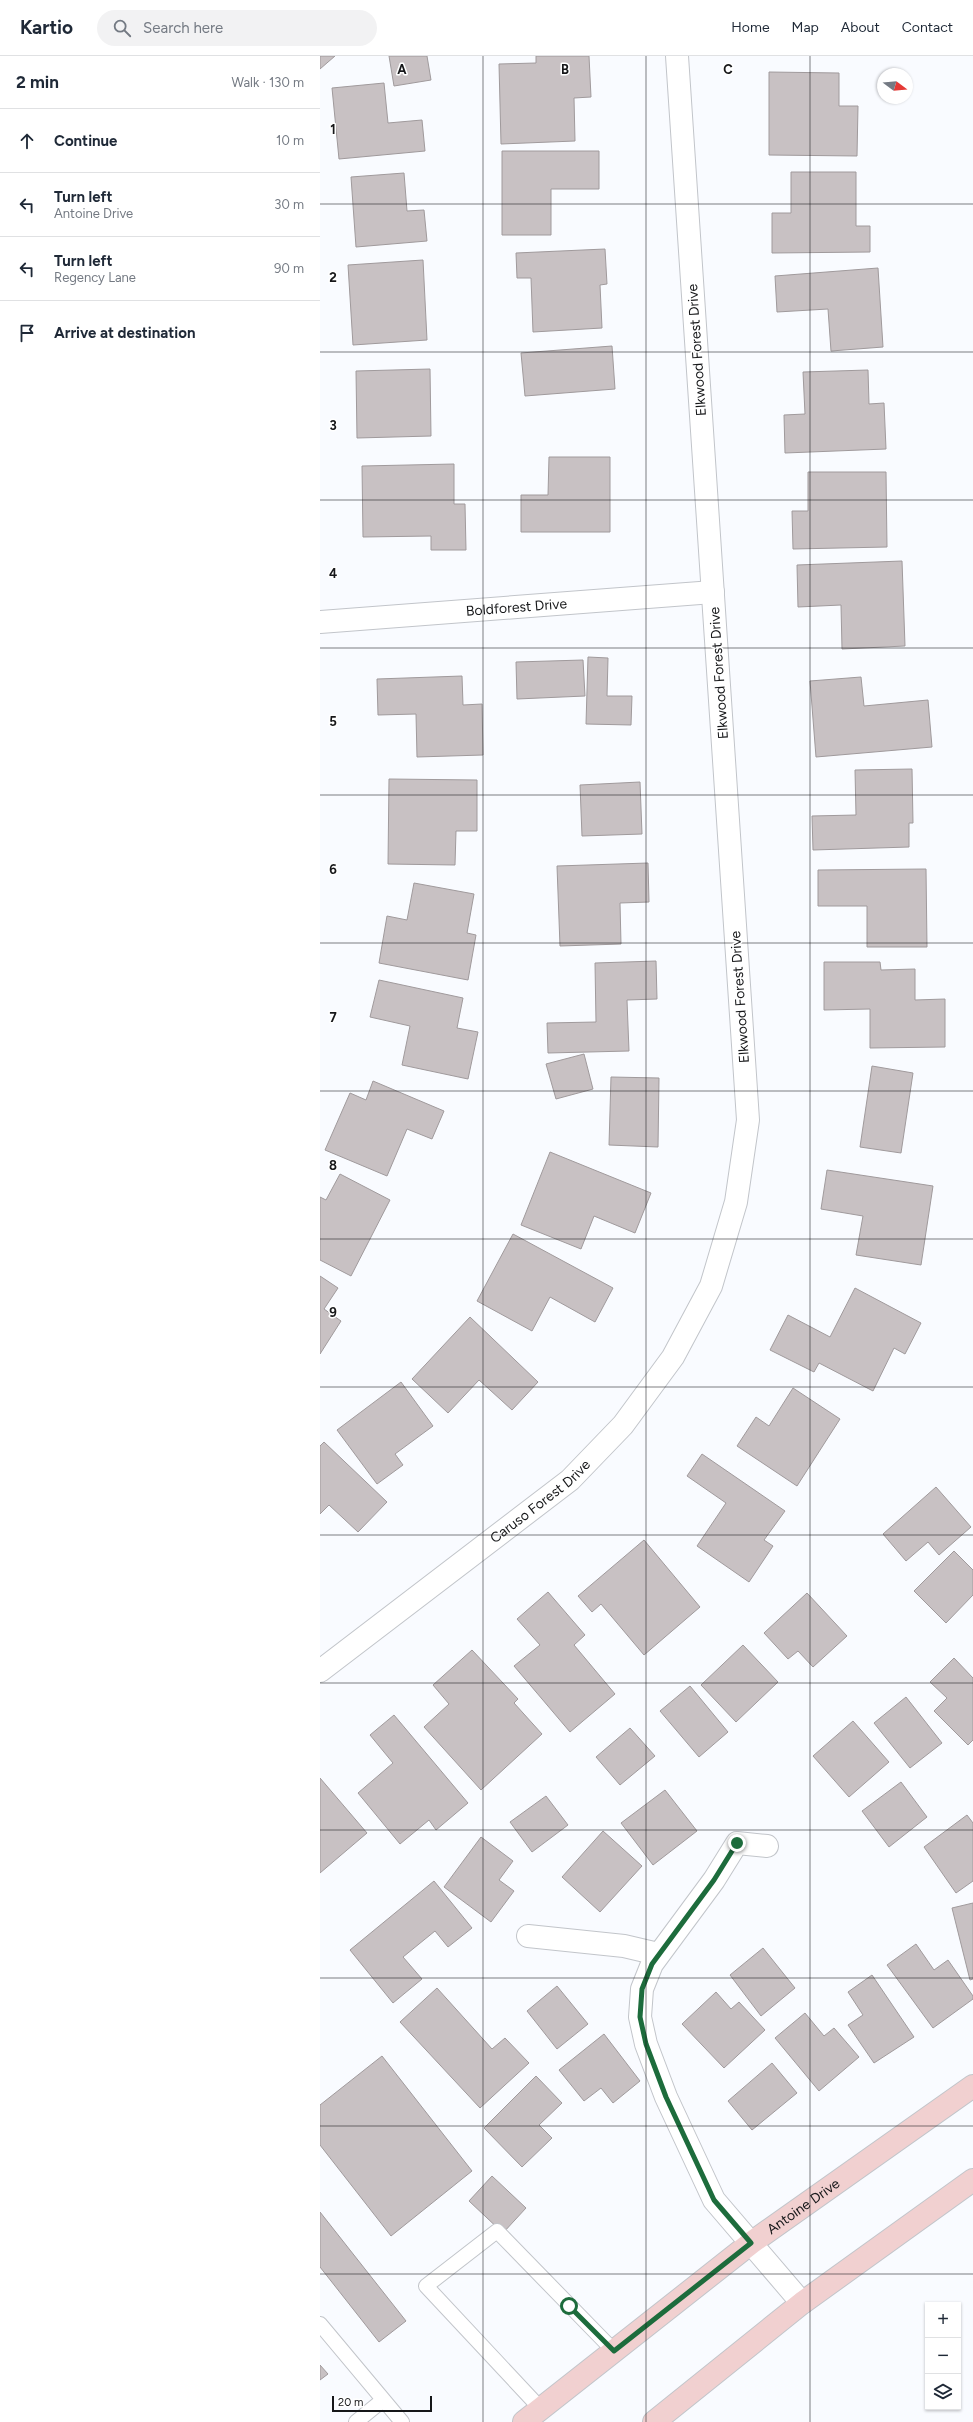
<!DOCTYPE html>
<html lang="en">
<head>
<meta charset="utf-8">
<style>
  :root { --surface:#fff; --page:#f2f2f3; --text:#1f2937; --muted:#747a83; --line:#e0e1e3 }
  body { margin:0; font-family:Figtree,sans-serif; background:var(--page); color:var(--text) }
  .controls { position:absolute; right:12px; bottom:12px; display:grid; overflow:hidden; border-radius:0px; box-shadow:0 1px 3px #0004 }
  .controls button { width:36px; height:36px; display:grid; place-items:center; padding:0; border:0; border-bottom:1px solid var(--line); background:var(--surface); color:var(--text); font:20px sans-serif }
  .compass { position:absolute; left:557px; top:12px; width:36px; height:36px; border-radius:50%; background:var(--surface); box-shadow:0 1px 3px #0004; rotate:106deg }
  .scale { position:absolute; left:12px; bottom:10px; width:100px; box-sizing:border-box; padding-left:4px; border:2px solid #161719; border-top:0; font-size:11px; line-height:14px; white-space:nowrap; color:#161719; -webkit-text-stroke:3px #fff; paint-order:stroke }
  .stop { position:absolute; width:12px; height:12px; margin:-9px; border:3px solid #1d6c3c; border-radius:50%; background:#fff }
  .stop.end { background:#1d6c3c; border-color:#fff; box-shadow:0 1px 4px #0008 }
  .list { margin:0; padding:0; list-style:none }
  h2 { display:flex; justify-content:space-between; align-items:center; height:52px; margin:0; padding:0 16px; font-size:17px }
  h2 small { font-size:13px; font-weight:400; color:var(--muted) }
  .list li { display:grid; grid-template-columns:26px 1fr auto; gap:12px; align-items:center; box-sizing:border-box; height:64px; padding:0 16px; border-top:1px solid var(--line) }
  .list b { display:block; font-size:15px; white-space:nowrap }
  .list p { margin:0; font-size:13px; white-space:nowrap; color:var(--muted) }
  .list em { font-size:13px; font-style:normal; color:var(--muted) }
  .icon { flex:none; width:22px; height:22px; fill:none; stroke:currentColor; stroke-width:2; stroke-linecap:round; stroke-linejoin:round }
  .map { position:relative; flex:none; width:653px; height:2366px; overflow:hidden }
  header { display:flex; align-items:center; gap:24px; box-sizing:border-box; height:56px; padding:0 20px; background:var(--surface); border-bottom:1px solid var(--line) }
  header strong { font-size:19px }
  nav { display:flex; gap:22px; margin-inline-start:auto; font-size:14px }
  .search { width:280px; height:36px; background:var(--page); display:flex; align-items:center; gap:10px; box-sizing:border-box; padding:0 14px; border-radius:22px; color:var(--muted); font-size:15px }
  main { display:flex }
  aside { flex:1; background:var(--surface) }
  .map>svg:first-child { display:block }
  .building { fill:#c8c1c3; stroke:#a09a9c }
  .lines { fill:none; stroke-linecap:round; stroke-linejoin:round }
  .service-casing { stroke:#c2c5ca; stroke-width:16 }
  .minor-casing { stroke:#c2c5ca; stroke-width:24 }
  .secondary-casing { stroke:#c2c5ca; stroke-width:24 }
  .service { stroke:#fff; stroke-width:14 }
  .minor { stroke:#fff; stroke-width:22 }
  .secondary { stroke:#f1d0d0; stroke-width:22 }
  .route { stroke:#1d6c3c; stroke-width:5 }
  .grid { fill:none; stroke:#161719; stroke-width:1; stroke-opacity:0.55 }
  .labels { text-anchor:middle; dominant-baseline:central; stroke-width:3; stroke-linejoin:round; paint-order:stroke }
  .street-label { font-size:14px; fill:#161719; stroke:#fff }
  .grid-label { font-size:13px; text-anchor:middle; font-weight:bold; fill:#161719; stroke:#fff; stroke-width:3; stroke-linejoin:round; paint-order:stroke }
</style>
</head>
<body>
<header>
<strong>Kartio</strong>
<div class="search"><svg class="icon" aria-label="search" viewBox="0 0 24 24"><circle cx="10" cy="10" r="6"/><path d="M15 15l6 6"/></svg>Search here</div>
<nav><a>Home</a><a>Map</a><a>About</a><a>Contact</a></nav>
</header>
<main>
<aside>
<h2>2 min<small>Walk · 130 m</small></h2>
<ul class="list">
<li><svg class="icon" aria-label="ahead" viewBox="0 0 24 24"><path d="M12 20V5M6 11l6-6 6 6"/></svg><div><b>Continue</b></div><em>10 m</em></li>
<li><svg class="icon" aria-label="left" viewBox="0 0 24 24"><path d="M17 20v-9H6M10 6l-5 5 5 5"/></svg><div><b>Turn left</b><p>Antoine Drive</p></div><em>30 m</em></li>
<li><svg class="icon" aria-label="left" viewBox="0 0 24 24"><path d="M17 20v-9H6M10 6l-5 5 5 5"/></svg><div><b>Turn left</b><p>Regency Lane</p></div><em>90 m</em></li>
<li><svg class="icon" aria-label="arrive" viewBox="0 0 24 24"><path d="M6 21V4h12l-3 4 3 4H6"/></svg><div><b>Arrive at destination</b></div></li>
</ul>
</aside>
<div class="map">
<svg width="653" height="2366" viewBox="0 0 653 2366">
  <rect width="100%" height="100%" fill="#f9fbff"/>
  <!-- building -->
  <path class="building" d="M 0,0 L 15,0 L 0,13 Z
    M 69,0 L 107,0 L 111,24 L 74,30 Z
    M 216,0 L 269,0 L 271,41 L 254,42 L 255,85 L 181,88 L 179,8 L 216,7 Z
    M 449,16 L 519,17 L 519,50 L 538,50 L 537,100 L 449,99 Z
    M 64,27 L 68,67 L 102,64 L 105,95 L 19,103 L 12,32 Z
    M 182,95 L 279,95 L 279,133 L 231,133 L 231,179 L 182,179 Z
    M 471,116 L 536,116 L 536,170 L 550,170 L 550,196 L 452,197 L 452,157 L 471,157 Z
    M 84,117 L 87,155 L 104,154 L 107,185 L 36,191 L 31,121 Z
    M 285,193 L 287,228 L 280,229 L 282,272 L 213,276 L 211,222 L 197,222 L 196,197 Z
    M 103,204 L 107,284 L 33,289 L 28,209 Z
    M 558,212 L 563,291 L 511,295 L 508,253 L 457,256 L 455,220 Z
    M 292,290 L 295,333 L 205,340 L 201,297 Z
    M 110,313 L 111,380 L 37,382 L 36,315 Z
    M 548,314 L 549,348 L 564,347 L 566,393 L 465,397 L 464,359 L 485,358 L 483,316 Z
    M 229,401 L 290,401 L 290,476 L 201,476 L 201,439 L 228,439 Z
    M 134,408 L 134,448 L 145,448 L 146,494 L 111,494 L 111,480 L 43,481 L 42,410 Z
    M 488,416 L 566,416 L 567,491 L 473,493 L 472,455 L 488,455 Z
    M 582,505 L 585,590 L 522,593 L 521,549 L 478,551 L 477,509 Z
    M 268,601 L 288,602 L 287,640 L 312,640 L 311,669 L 266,668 Z
    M 263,604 L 265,640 L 197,643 L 196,606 Z
    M 142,620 L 143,649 L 162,648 L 163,699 L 97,701 L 96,658 L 58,659 L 57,623 Z
    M 541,621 L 544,650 L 608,644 L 612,691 L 496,701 L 490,625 Z
    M 592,713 L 593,767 L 589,767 L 589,791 L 493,794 L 492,760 L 536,759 L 535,714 Z
    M 69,723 L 157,724 L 157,775 L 136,775 L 135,809 L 68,808 Z
    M 320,726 L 322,778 L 262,780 L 260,729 Z
    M 328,807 L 329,846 L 300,847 L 301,888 L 240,890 L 237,810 Z
    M 606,813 L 607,891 L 547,891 L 547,850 L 498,850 L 498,814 Z
    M 94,827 L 154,838 L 147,877 L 156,879 L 148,924 L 59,907 L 67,860 L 87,864 Z
    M 336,905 L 337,943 L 307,944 L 309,995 L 228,997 L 227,967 L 276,966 L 275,907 Z
    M 504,906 L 560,906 L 561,914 L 595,913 L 595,944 L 625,943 L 625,991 L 550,992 L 550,953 L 504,954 Z
    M 59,924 L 143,942 L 137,972 L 158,976 L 148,1023 L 82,1009 L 90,970 L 50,961 Z
    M 264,998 L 273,1033 L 236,1043 L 226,1008 Z
    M 552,1010 L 593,1017 L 581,1097 L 540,1091 Z
    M 291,1021 L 339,1022 L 338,1091 L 289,1089 Z
    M 53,1025 L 124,1055 L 112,1083 L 87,1073 L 67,1120 L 5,1094 L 30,1037 L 46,1044 Z
    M 230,1096 L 331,1137 L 315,1177 L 274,1160 L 261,1193 L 201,1169 Z
    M 507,1114 L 613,1130 L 601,1209 L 536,1199 L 543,1160 L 501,1153 Z
    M 20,1118 L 70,1144 L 31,1220 L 0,1204 L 0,1141 L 6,1144 Z
    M 193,1178 L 293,1232 L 275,1266 L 230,1241 L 212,1275 L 157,1245 Z
    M 0,1220 L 18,1232 L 4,1253 L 21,1265 L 0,1298 Z
    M 535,1232 L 601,1267 L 585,1298 L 574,1292 L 553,1335 L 499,1307 L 494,1316 L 450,1294 L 468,1259 L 510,1281 Z
    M 150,1261 L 218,1326 L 192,1354 L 159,1324 L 128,1357 L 92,1323 Z
    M 81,1326 L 113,1370 L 75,1398 L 83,1409 L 57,1428 L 17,1374 Z
    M 473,1332 L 520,1363 L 477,1430 L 417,1390 L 436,1361 L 449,1370 Z
    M 4,1386 L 67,1446 L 38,1476 L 9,1449 L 0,1458 L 0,1390 Z
    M 382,1398 L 465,1455 L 444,1484 L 453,1490 L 429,1526 L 377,1490 L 406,1447 L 367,1420 Z
    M 616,1431 L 651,1471 L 619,1499 L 608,1486 L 586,1505 L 563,1478 Z
    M 324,1484 L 380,1551 L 324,1599 L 281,1548 L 272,1556 L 258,1540 Z
    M 634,1495 L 653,1514 L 653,1539 L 626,1567 L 594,1535 Z
    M 228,1536 L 265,1579 L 254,1589 L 295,1638 L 250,1676 L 194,1610 L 220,1589 L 197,1563 Z
    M 487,1537 L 527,1580 L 493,1611 L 478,1595 L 468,1603 L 444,1577 Z
    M 423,1589 L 458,1626 L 416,1666 L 381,1629 Z
    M 152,1594 L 198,1643 L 194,1647 L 222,1678 L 161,1734 L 104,1671 L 129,1648 L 113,1629 Z
    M 634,1602 L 653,1622 L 653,1684 L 648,1689 L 614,1655 L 627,1642 L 610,1626 Z
    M 370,1630 L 408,1676 L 379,1701 L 340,1655 Z
    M 586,1641 L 622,1687 L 590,1712 L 554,1667 Z
    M 74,1659 L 148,1747 L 116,1774 L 109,1764 L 80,1788 L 38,1737 L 73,1707 L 50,1679 Z
    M 533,1665 L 569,1706 L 529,1741 L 493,1700 Z
    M 310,1672 L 335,1700 L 300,1729 L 276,1701 Z
    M 0,1722 L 47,1777 L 0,1817 Z
    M 581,1726 L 607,1761 L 569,1791 L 542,1755 Z
    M 345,1734 L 377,1775 L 333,1809 L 301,1767 Z
    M 226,1740 L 248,1769 L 212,1796 L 190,1766 Z
    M 647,1759 L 653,1767 L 653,1825 L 636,1837 L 604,1791 Z
    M 283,1775 L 322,1810 L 280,1856 L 242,1821 Z
    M 161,1781 L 193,1805 L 179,1824 L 194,1835 L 171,1866 L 124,1831 Z
    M 114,1825 L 152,1872 L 128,1891 L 115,1875 L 83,1901 L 102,1923 L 73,1947 L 30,1894 Z
    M 653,1847 L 653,1923 L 650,1924 L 632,1852 Z
    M 596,1888 L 614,1914 L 628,1904 L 653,1940 L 653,1943 L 613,1972 L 567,1909 Z
    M 443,1892 L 475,1932 L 441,1960 L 410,1919 Z
    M 552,1919 L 594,1981 L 554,2007 L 528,1969 L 543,1959 L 528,1936 Z
    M 237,1930 L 268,1968 L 237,1993 L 207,1955 Z
    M 117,1932 L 172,1993 L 185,1982 L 209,2007 L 160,2052 L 80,1966 Z
    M 396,1936 L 411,1953 L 419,1946 L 445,1974 L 404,2012 L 362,1968 Z
    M 485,1957 L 504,1980 L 514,1972 L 539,2001 L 499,2035 L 455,1982 Z
    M 284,1978 L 320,2025 L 293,2047 L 281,2032 L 264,2045 L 239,2014 Z
    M 62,2000 L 152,2115 L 71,2180 L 0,2089 L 0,2049 Z
    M 452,2007 L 477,2037 L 432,2074 L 408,2045 Z
    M 216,2020 L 242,2047 L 219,2069 L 232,2082 L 202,2111 L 164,2072 Z
    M 172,2120 L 206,2152 L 183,2177 L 149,2145 Z
    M 0,2156 L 86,2265 L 59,2286 L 0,2211 Z
    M 0,2309 L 8,2318 L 0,2324 Z"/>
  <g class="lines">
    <!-- service casing -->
    <g class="service-casing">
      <path id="service" d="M 0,2268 L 82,2366
        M 221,2353 L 106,2230 L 177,2175 L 294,2295
        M 36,2366 L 63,2344"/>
    </g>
    <!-- minor casing -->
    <g class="minor-casing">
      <g id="minor">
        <path id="s1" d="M 0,566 L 393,536"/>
        <path id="s2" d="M 0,1615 L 250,1424 L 303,1369 L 353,1301 L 391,1230 L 416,1146 L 428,1064 L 357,0"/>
        <path d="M 447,1790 L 417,1787 L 394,1824 L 332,1908 L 322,1933 L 320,1961 L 326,1988 L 346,2041 L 394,2144 L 482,2247"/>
        <path d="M 208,1880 L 304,1890 L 338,1898"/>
      </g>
    </g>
    <!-- secondary casing -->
    <g class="secondary-casing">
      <g id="secondary">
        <path id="s3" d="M 204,2366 L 431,2187 L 653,2030"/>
        <path d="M 334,2366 L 482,2247 L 653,2124"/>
      </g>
    </g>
    <!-- service -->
    <use href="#service" class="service"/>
    <!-- minor -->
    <use href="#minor" class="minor"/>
    <!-- secondary -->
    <use href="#secondary" class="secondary"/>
  </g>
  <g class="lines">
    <!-- route -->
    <path class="route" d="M 249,2250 L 294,2295 L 431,2187 L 394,2144 L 346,2041 L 326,1988 L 320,1961 L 322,1933 L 332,1908 L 394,1824 L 417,1787"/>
  </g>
  <!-- grid -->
  <path class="grid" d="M 163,0 L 163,2366M 326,0 L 326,2366M 490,0 L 490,2366M 0,148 L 653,148M 0,296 L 653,296M 0,444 L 653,444M 0,592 L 653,592M 0,739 L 653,739M 0,887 L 653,887M 0,1035 L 653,1035M 0,1183 L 653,1183M 0,1331 L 653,1331M 0,1479 L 653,1479M 0,1627 L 653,1627M 0,1774 L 653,1774M 0,1922 L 653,1922M 0,2070 L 653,2070M 0,2218 L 653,2218"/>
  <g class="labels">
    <!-- street labels -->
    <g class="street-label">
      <text transform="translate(377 294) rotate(-94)">Elkwood Forest Drive</text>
      <text stroke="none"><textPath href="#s1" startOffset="197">Boldforest Drive</textPath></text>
      <text transform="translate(399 617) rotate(-94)">Elkwood Forest Drive</text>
      <text transform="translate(420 941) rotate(-94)">Elkwood Forest Drive</text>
      <text stroke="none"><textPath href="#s2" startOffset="278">Caruso Forest Drive</textPath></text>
      <text stroke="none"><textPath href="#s3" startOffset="353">Antoine Drive</textPath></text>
    </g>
  </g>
  <g class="grid-label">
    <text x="82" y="18">A</text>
    <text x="245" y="18">B</text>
    <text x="408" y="18">C</text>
    <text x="13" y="78">1</text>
    <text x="13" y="226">2</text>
    <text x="13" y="374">3</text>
    <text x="13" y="522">4</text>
    <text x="13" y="670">5</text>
    <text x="13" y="818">6</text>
    <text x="13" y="966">7</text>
    <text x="13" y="1114">8</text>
    <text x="13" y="1261">9</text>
  </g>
</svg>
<div class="controls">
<button>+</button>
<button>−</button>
<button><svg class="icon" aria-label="layers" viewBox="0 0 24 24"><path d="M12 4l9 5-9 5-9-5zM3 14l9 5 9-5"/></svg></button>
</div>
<svg class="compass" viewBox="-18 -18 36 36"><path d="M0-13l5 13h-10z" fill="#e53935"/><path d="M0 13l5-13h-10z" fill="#747a83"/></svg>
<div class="scale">20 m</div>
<div class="stop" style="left:249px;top:2250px"></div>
<div class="stop end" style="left:417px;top:1787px"></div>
</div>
</main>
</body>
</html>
